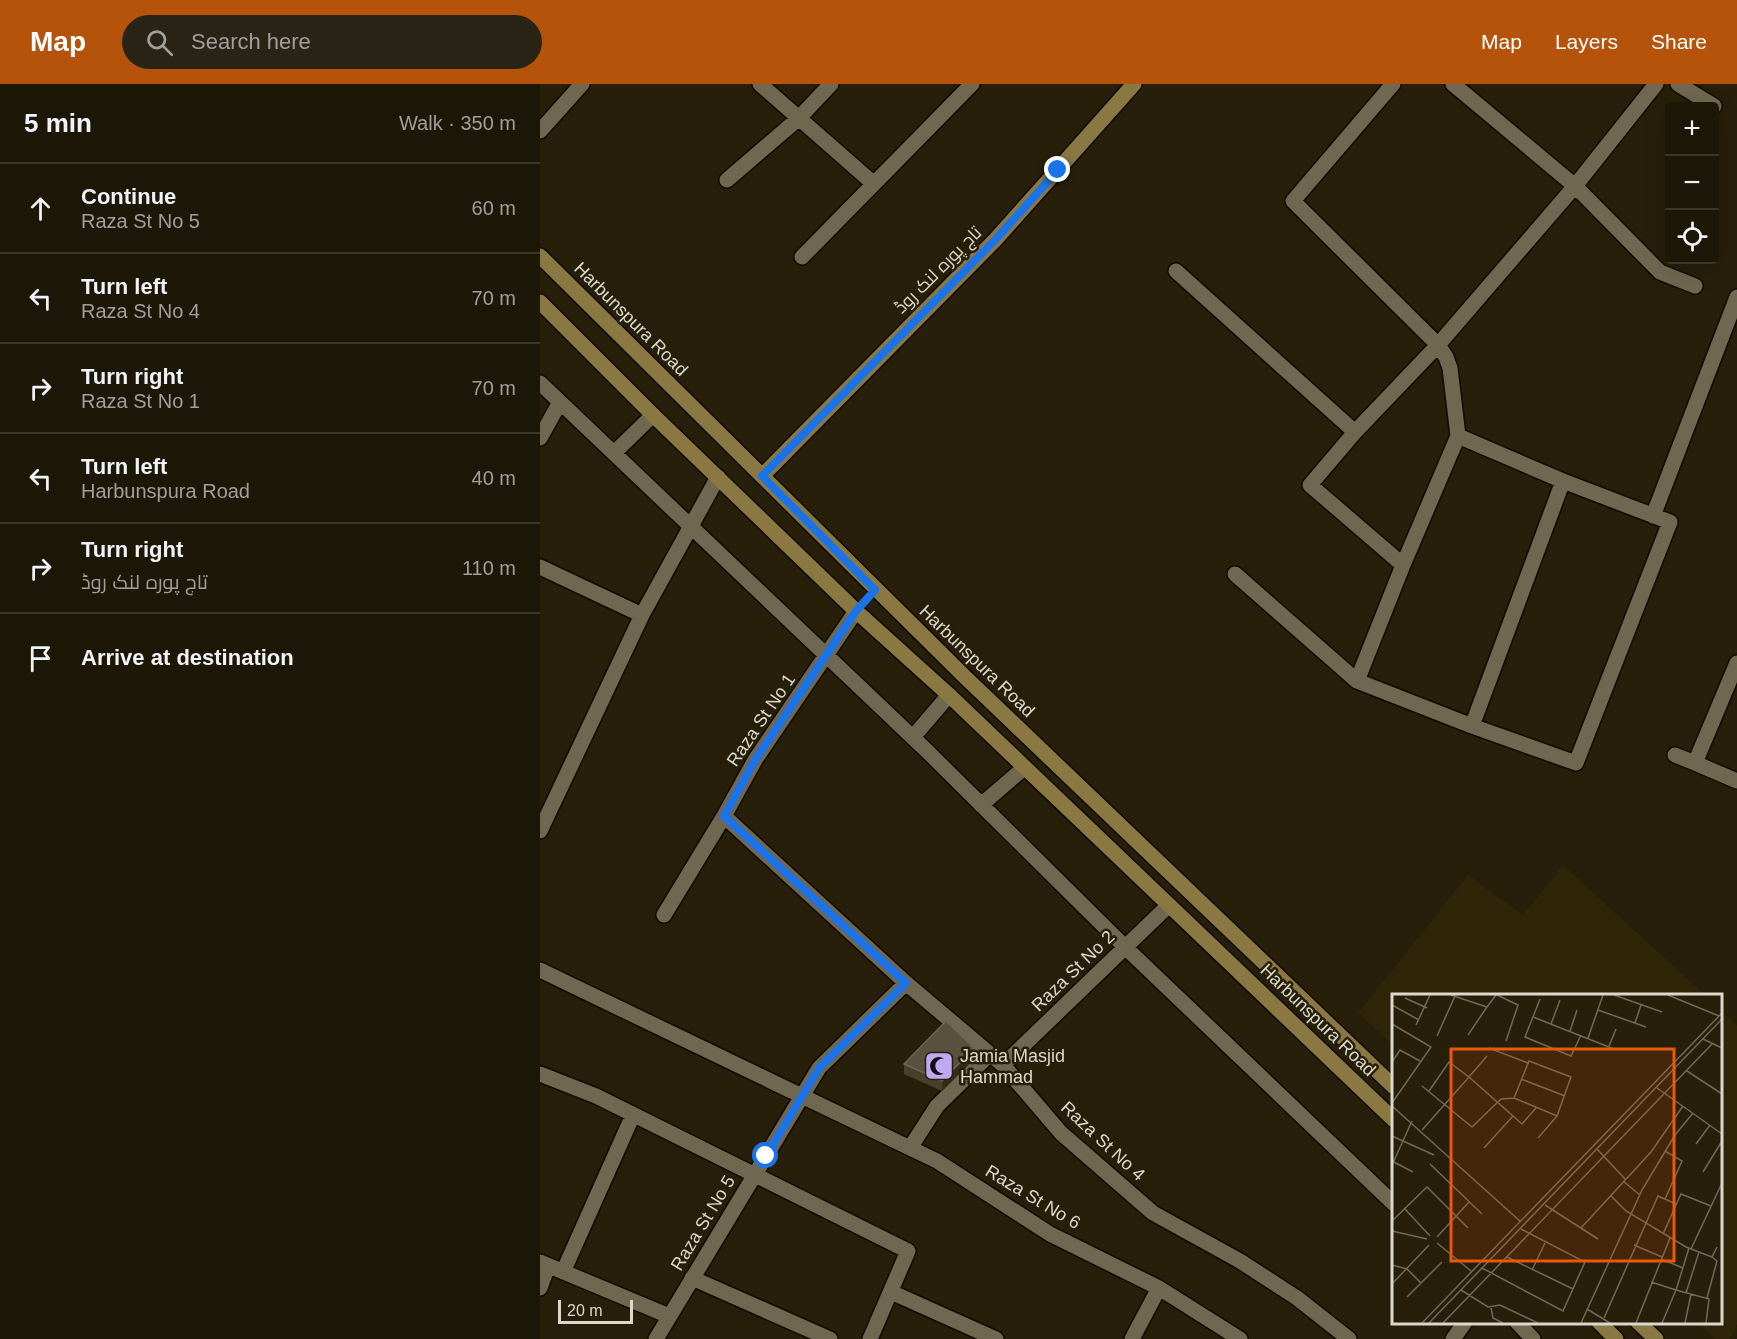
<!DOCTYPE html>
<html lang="en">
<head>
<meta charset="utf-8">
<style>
  :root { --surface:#1d1708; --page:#2a2416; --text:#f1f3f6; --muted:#a09f9c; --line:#3b3629; --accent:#b45309 }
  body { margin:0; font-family:Arial,Cairo,sans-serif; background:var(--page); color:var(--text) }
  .controls { position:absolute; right:18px; top:18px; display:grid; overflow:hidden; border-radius:6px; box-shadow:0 6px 24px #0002 }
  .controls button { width:54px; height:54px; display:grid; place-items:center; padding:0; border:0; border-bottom:2px solid var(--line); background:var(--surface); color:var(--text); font:30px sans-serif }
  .scale { position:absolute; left:18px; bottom:15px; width:75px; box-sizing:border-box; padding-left:6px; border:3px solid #ddd8cc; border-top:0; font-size:16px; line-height:21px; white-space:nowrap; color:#ddd8cc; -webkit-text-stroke:4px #271f0a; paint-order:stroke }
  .stop { position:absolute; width:18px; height:18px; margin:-14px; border:4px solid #1a73e8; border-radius:50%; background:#fff }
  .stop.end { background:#1a73e8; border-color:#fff; box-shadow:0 2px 6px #0008 }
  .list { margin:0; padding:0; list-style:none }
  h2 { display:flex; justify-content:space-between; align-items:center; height:78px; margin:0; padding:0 24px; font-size:26px }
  h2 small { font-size:20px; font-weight:400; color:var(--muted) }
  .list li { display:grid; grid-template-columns:39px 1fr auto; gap:18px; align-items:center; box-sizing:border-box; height:90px; padding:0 24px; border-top:2px solid var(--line) }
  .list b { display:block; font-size:22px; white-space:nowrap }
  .list p { margin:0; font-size:20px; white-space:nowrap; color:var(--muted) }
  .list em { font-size:20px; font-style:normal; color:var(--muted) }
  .icon { flex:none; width:33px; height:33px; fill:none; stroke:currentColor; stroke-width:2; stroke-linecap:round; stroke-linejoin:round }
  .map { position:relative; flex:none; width:1197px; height:1255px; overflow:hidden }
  header { display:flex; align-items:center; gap:36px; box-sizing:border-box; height:84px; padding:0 30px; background:var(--accent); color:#fff }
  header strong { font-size:28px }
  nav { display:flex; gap:33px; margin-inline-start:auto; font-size:21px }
  .search { width:420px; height:54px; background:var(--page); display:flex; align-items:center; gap:15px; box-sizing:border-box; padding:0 21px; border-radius:33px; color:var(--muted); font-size:22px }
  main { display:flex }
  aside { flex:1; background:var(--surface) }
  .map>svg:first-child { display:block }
  .built { fill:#2f2508 }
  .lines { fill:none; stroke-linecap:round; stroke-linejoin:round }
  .street-casing { stroke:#100900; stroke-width:18 }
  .secondary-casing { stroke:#100900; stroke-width:18 }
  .street { stroke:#706750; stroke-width:15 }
  .secondary { stroke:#8a7843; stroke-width:15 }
  .wall { fill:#49402c }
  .shaded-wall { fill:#352c17 }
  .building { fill:#59513d; stroke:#6e6654; stroke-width:1.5 }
  .route { stroke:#1a73e8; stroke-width:8 }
  .labels { text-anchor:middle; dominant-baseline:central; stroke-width:5; stroke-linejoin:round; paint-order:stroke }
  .street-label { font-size:18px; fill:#ddd8cc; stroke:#271f0a }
  .poi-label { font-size:18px; fill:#ddd8cc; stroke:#271f0a; text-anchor:start }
  .inset-road { fill:none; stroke:#706958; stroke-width:1.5 }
  .view { fill:#e8590c; fill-opacity:0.15; stroke:#e8590c; stroke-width:3 }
  .inset-edge { fill:none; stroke:#ddd8cc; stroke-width:3 }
</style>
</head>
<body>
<header>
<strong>Map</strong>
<div class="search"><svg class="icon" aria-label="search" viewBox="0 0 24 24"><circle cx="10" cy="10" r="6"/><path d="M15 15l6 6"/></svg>Search here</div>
<nav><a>Map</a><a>Layers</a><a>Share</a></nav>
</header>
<main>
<aside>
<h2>5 min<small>Walk · 350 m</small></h2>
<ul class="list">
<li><svg class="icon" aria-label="ahead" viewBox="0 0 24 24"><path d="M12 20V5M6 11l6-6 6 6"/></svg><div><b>Continue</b><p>Raza St No 5</p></div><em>60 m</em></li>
<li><svg class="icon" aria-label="left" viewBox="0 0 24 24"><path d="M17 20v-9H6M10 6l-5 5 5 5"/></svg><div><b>Turn left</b><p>Raza St No 4</p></div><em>70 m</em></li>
<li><svg class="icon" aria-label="right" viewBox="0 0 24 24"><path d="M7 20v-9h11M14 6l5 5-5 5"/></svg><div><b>Turn right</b><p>Raza St No 1</p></div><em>70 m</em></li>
<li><svg class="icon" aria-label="left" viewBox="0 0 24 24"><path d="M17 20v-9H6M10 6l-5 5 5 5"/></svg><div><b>Turn left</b><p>Harbunspura Road</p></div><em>40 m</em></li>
<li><svg class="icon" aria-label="right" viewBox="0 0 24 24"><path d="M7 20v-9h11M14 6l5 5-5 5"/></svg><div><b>Turn right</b><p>تاج پورہ لنک روڈ</p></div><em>110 m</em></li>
<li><svg class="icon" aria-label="arrive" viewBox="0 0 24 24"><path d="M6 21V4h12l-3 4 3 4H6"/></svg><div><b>Arrive at destination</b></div></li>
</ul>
</aside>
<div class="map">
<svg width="1197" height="1255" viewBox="0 0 1197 1255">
  <rect width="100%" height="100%" fill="#271f0a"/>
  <!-- built -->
  <path class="built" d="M 1023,781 L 1165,911 L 854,912 L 853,961 L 818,929 L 928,791 L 983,831 Z
    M 1181,926 L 1197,941 L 1197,1240 L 1190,1255 L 1175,1255 L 1157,1239 L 1180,1238 Z"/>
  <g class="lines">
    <!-- street casing -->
    <g class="street-casing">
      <path id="street" d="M 220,0 L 334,100
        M 853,0 L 753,117 L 898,261 L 906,273 L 910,284 L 918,352 L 863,481 L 817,597 L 932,642 L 1036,679 L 1130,438 L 1023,397 L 918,352
        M 1116,0 L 1035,102 L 1120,188 L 1155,202
        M 1138,0 L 1174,22
        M 0,47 L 42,0
        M 187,96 L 258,35 L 291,0
        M 262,173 L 432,0
        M 636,187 L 815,348
        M 0,299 L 387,667 L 586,864 L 854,1120
        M 0,354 L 20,318
        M 74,369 L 113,331
        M 1113,432 L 1197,213
        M 863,481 L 770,401 L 815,348 L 898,261 L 1035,102 L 913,0
        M 0,483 L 102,531
        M 695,490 L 817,597
        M 1197,579 L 1155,679 L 1197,697
        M 932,642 L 1023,397
        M 373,653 L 409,611
        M 1135,671 L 1155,679
        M 441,721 L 484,684
        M 184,732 L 366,899 L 463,981 L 521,1049 L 613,1129 L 700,1177 L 757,1214 L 809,1255
        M 0,747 L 102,531 L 178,393
        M 124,831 L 184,732 L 215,676 L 316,527
        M 0,886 L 397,1077 L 510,1150 L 619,1204 L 700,1255
        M 463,981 L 629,821
        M 0,990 L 56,1012 L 368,1167 L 330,1255
        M 370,1064 L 397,1022 L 450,970
        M 0,1178 L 129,1232
        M 23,1188 L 93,1031
        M 152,1194 L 290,1255
        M 0,1204 L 8,1182
        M 351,1208 L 456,1255
        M 977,1238 L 993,1255
        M 116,1255 L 279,984 L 366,899
        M 592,1255 L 619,1204
        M 913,1255 L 925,1238"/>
    </g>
    <!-- secondary casing -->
    <g class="secondary-casing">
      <path id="secondary" d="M 0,172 L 425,593 L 854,1003
        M 0,218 L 113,331 L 316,527 L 409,611 L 854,1036
        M 222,392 L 456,155 L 594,0
        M 1059,1238 L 1076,1255
        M 1098,1238 L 1116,1255"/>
    </g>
    <!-- street -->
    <use href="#street" class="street"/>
    <!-- secondary -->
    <use href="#secondary" class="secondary"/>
  </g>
  <!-- wall -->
  <path class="wall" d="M 434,975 L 402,1007 L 364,990 L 364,980 Z"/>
  <!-- shaded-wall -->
  <path class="shaded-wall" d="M 434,964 L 434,975 L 402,1007 L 402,997 Z"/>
  <!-- building -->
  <path class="building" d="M 406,937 L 434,964 L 402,997 L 364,980 Z"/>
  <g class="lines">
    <!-- route -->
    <path class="route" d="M 226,1072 L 279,984 L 366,899 L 184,732 L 215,676 L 316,527 L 335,506 L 222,392 L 456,155 L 518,86"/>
  </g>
  <!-- icons -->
  <defs>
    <g id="mosque-square" transform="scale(1.5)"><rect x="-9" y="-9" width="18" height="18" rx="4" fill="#c1a8f3" stroke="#271f0a"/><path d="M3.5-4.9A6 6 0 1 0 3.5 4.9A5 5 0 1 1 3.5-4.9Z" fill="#111"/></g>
  </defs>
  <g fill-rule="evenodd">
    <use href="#mosque-square" x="399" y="982"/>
  </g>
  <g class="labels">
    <!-- street labels -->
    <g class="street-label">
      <text transform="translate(398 186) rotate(-45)">تاج پورہ لنک روڈ</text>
      <text transform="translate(91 235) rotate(45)">Harbunspura Road</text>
      <text transform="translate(437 577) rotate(44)">Harbunspura Road</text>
      <text transform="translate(221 636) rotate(-56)">Raza St No 1</text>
      <text transform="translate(533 887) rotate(-44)">Raza St No 2</text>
      <text transform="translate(778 936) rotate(44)">Harbunspura Road</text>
      <text transform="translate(563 1057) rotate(43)">Raza St No 4</text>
      <text transform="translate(493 1113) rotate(31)">Raza St No 6</text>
      <text transform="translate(163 1139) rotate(-59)">Raza St No 5</text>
    </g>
    <!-- poi labels -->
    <g class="poi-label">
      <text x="420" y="972">Jamia Masjid<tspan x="420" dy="21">Hammad</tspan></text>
    </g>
  </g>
  <!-- overview -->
  <g transform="translate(852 910)">
    <rect width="330" height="330" fill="#271f0a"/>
    <path class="inset-road" d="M 59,1 L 95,13 L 104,1M 105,1 L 126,11 L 114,47M 222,1 L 270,18M 276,1 L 327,22M 13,4 L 35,14M 148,5 L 133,43 L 179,62 L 189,41M 0,11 L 27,26M 206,16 L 254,33M 141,23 L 222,55M 243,29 L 249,11M 0,30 L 39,53 L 0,109M 159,30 L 168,6M 24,31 L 38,1M 178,37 L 185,16M 76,41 L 95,13M 45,42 L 63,2M 196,44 L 211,1M 311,45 L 330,54M 217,52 L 224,35M 97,54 L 136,69M 0,68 L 8,56 L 28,67M 295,77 L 330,100M 129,85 L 173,102M 30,92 L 80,133 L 109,105 L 122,104 L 165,122 L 179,83 L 137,67 L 122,104M 265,94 L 330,140M 37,97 L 57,68 L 77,83 L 95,62M 0,112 L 129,228M 30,136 L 77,83 L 130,130 L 144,114M 0,142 L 42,161M 146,144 L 165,122M 304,150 L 318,131M 92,154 L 121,122M 205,155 L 233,185M 273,157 L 290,167 L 273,205M 0,167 L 21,178M 38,170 L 90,220M 0,171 L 20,127M 311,178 L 330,147M 231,187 L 248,201M 219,202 L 234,217 L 294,253 L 320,263 L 325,253M 153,211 L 206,245M 12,214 L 38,242M 0,227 L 35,193 L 76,234M 189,234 L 259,158 L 291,112M 0,237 L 35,245M 271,240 L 289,200 L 319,212M 45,243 L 77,208M 45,249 L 79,277M 242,251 L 270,263M 299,255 L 330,189M 115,263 L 181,295M 269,265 L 291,274M 0,271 L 15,275 L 29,289M 90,274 L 171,317 L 193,268 L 129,235M 140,276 L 153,249M 259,288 L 284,296 L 297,254M 0,290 L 37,251M 69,296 L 96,313 L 108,311 L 146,329M 294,299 L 307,258M 15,303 L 50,268M 315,304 L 325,267 L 320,263M 99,314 L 101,324 L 111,329M 195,315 L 218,329M 212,324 L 266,202 L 284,210M 30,329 L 330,19M 37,329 L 330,25M 51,329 L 320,50M 189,329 L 250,196 L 283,141 L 301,119M 244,329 L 278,244M 270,329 L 284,296 L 317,305 L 314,329M 293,329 L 299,300"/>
    <path class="view" d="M 59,55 L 282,55 L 282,267 L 59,267 Z"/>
    <rect width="330" height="330" class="inset-edge"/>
  </g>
</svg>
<div class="controls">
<button>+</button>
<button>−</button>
<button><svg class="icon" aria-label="locate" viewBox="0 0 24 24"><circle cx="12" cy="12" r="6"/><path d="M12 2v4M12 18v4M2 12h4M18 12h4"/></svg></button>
</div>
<div class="scale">20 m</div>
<div class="stop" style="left:226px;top:1072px"></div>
<div class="stop end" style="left:518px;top:86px"></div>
</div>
</main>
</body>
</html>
